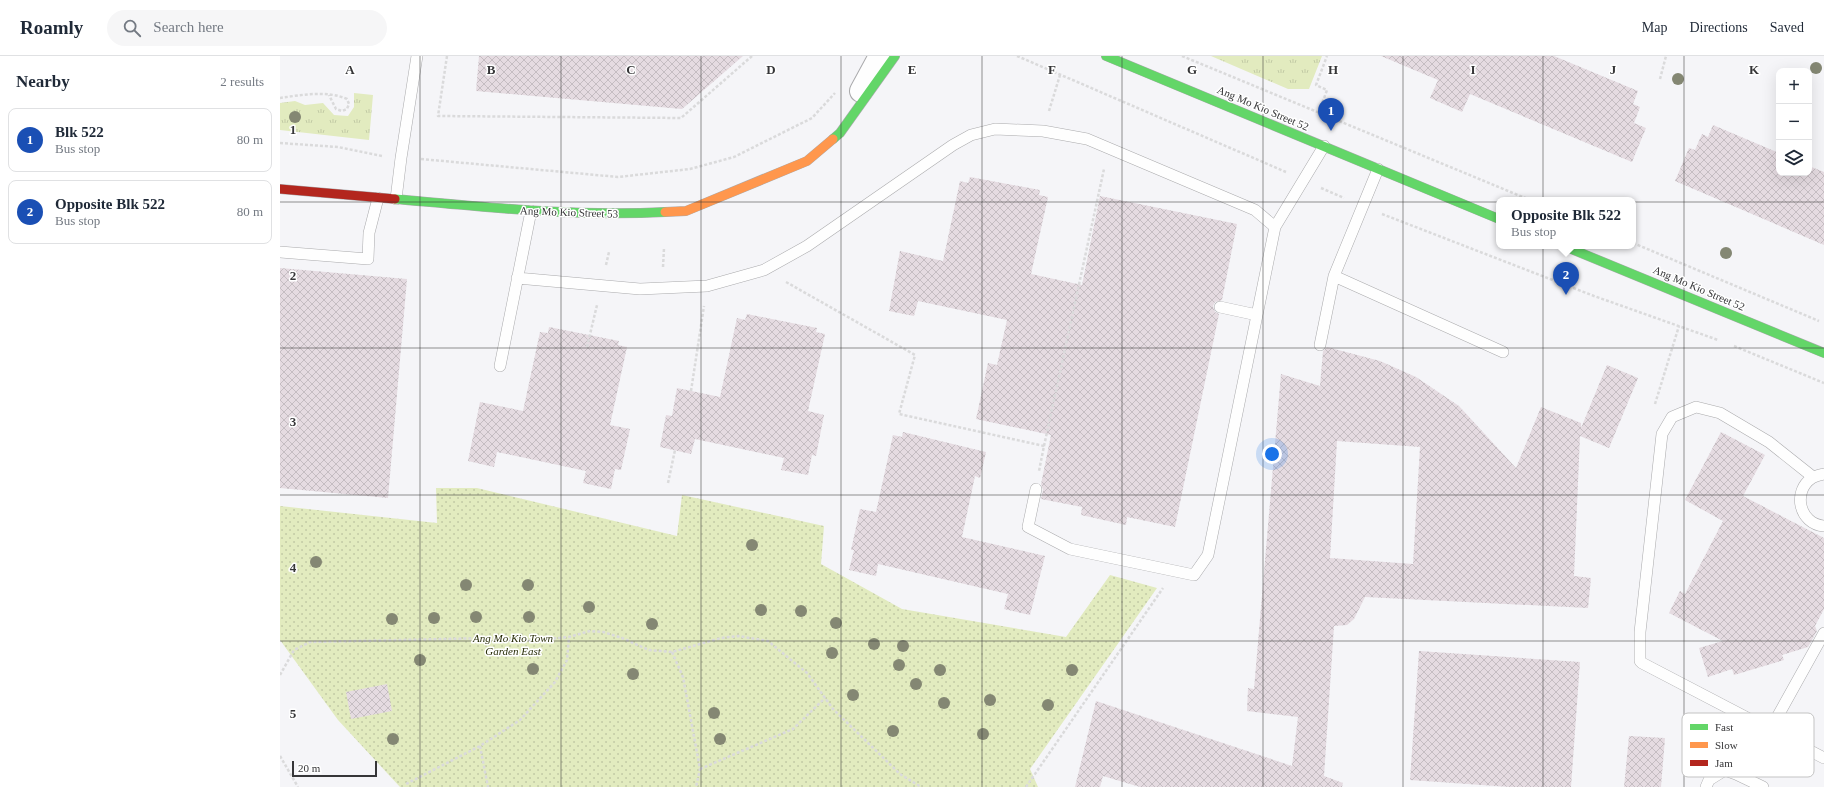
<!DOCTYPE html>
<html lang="en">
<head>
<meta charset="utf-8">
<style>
  :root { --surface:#fff; --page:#f6f6f7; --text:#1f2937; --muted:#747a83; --line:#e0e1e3; --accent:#db2777 }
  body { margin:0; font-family:Georgia,serif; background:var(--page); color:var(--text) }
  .controls { position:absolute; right:12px; top:12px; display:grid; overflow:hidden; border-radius:8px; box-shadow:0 4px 16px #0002 }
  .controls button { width:36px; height:36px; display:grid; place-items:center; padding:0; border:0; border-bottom:1px solid var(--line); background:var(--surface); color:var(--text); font:20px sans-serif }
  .scale { position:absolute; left:12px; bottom:10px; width:85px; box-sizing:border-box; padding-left:4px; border:2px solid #363638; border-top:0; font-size:11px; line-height:14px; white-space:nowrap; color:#363638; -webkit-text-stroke:3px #fff; paint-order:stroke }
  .you { position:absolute; left:992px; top:398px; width:14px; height:14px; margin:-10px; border:3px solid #fff; border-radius:50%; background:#1a73e8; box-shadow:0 0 0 6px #1a73e833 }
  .badge { display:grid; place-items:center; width:26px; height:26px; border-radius:50%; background:var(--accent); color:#fff; font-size:13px; font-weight:700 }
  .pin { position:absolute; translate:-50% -33px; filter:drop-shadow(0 1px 2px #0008) }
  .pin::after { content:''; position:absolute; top:21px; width:14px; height:12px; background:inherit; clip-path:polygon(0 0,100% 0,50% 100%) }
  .popup { position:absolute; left:1216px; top:141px; width:140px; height:52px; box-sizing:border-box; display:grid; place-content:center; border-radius:8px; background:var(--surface); filter:drop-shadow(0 1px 3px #0005); font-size:13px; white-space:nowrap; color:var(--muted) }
  .popup b { font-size:15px; color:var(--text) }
  .popup::after { content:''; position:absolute; left:50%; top:100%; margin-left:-8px; border:8px solid transparent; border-top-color:var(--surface) }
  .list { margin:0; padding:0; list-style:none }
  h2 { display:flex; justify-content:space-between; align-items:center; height:52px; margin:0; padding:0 16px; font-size:17px }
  h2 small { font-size:13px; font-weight:400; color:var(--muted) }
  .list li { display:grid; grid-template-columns:26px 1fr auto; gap:12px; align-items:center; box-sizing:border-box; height:64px; margin:0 8px 8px; padding:0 8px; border:1px solid var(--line); border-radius:8px }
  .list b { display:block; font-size:15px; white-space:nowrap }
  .list p { margin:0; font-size:13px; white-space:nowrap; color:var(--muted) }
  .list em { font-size:13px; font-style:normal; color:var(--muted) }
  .icon { flex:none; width:22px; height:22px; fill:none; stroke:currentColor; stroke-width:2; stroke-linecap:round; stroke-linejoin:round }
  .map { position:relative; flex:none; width:1544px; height:731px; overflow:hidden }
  header { display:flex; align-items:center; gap:24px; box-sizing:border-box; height:56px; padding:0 20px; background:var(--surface); border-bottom:1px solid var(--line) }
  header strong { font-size:19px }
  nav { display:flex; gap:22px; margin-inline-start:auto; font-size:14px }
  .search { width:280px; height:36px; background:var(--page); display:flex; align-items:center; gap:10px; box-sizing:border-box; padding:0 14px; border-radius:22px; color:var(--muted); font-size:15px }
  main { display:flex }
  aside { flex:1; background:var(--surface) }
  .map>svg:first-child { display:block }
  .grass { fill:url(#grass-tufts) }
  .park { fill:url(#park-dots) }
  .building { fill:url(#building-cross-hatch); fill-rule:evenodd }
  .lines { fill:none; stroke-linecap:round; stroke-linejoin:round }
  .lane-casing { stroke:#aaaaac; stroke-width:12 }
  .street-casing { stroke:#aaaaac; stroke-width:24 }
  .fast-casing { stroke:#aaaaac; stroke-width:10 }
  .slow-casing { stroke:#aaaaac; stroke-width:10 }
  .jam-casing { stroke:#aaaaac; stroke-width:10 }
  .path { stroke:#dadadb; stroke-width:2.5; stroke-dasharray:3 2; stroke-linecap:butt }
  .lane { stroke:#fefefe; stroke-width:11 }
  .street { stroke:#fefefe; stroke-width:22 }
  .fast { stroke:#63d668; stroke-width:9 }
  .slow { stroke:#ff974d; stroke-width:9 }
  .jam { stroke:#b3261e; stroke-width:9 }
  .tree { fill:#848773 }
  .grid { fill:none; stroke:#363638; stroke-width:1; stroke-opacity:0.55 }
  .labels { text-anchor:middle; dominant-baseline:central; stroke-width:3; stroke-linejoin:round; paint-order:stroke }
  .street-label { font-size:11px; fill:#363638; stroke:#fff }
  .park-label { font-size:11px; font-style:italic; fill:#282d07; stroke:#fff }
  .key { fill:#fff; stroke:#c3c3c3; stroke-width:1 }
  .key-label { font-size:11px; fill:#363638 }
  .grid-label { font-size:13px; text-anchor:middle; font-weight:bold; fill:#363638; stroke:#fff; stroke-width:3; stroke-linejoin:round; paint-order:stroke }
</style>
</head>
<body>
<header>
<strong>Roamly</strong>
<div class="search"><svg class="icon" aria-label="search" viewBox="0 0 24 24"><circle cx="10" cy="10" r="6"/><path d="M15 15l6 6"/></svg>Search here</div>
<nav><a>Map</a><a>Directions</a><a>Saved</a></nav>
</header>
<main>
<aside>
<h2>Nearby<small>2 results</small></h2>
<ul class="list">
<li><span class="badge" style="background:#1a4fb4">1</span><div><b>Blk 522</b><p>Bus stop</p></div><em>80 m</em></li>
<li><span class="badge" style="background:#1a4fb4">2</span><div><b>Opposite Blk 522</b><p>Bus stop</p></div><em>80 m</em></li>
</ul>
</aside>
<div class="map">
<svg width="1544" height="731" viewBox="0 0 1544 731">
  <defs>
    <pattern id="grass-tufts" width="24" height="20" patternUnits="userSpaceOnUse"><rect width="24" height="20" fill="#e2ebbf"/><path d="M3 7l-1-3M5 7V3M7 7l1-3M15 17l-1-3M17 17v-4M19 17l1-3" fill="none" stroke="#c2caa5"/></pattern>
    <pattern id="park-dots" width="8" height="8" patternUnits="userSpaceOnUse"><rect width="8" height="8" fill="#e2ebbf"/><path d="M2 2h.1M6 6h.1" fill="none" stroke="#c2caa5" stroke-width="1.8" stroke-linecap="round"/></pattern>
    <pattern id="building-cross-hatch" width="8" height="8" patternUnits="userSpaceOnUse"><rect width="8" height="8" fill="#e5dbe1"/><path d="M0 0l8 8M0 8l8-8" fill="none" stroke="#c5bdc2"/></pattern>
  </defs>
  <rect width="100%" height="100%" fill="#f5f5f8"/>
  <!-- grass -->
  <path class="grass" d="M 931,0 L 1042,0 L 1029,33 L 1008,33 Z
    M 74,37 L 93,39 L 89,84 L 0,74 L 0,47 L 15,45 L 25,49 L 43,47 L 54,59 L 68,60 L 74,51 Z"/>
  <!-- park -->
  <path class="park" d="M 156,432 L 197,432 L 397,480 L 402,439 L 544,470 L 541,508 L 622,553 L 786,581 L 830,519 L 877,532 L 750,713 L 758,731 L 120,731 L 58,664 L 0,584 L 0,450 L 157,467 Z"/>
  <!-- building -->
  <path class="building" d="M 199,0 L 463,0 L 402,53 L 196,35 Z
    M 1101,0 L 1274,0 L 1358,35 L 1353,48 L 1360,51 L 1354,67 L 1366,72 L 1352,106 L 1190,38 L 1182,56 L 1150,42 L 1158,24 Z
    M 1433,69 L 1499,97 L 1499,117 L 1529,117 L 1529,110 L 1544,116 L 1544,189 L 1395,125 L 1409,92 L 1415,94 L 1422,78 L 1428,81 Z
    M 690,121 L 760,134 L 759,139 L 768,141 L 751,218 L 802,229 L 820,140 L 957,168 L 942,244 L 935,246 L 933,250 L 935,256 L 939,258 L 895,471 L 847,461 L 846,469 L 801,459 L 802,451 L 761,443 L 763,434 L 761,428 L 771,379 L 696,363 L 708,307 L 717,309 L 727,264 L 638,245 L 634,260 L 609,255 L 620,195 L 663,205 L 680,125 L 688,127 Z
    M 0,212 L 127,223 L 108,442 L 0,432 Z
    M 467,258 L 537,272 L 536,276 L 545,278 L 528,355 L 544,359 L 536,400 L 532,399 L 528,419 L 501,414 L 504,402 L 415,383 L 411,398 L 380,391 L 386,359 L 392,360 L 397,332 L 440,341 L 457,262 L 465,264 Z
    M 269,271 L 339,285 L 338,289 L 347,291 L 330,369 L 350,373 L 341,414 L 335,413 L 331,433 L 303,427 L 306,415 L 217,396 L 214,411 L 188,405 L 200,346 L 243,355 L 260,276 L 268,277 Z
    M 1047,291 L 1100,305 L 1136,321 L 1179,350 L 1236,412 L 1261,351 L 1301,367 L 1301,372 L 1327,309 L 1358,322 L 1329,392 L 1300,380 L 1294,520 L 1311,522 L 1308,552 L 1085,541 L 1074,563 L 1067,569 L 1054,570 L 1044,720 L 1063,727 L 1062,731 L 860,731 L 823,720 L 820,731 L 795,731 L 816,645 L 1012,710 L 1018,661 L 967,655 L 968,632 L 974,633 L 1001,318 L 1040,330 L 1043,295 ZM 1057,385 L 1140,391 L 1133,508 L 1050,502 Z
    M 623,376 L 706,396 L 700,422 L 695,420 L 682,481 L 765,500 L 750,559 L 724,553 L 728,538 L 598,508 L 596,520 L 569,514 L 574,494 L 571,494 L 580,453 L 596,456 L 613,379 L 622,381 Z
    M 1441,376 L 1485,399 L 1463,440 L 1544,482 L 1544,553 L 1535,570 L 1537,575 L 1528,591 L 1502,599 L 1504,604 L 1454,619 L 1452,613 L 1428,621 L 1419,592 L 1443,585 L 1389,557 L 1400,535 L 1405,538 L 1443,465 L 1405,444 Z
    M 1139,595 L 1300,606 L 1291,731 L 1230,731 L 1130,724 Z
    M 107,628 L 112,655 L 71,663 L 66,636 Z
    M 1349,680 L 1385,682 L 1381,731 L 1344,731 Z"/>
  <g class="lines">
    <!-- lane casing -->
    <g class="lane-casing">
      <path id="lane" d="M 116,143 L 121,102 L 137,0
        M 0,196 L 88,203 L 89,177 L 98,142
        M 1054,220 L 1223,296
        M 237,222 L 360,233 L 427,230 L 484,214 L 527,190 L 673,89 L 691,79 L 715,73 L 763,75 L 807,83 L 975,154 L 995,171
        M 940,251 L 977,259
        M 1040,289 L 1054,220 L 1098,113
        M 220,310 L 251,155
        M 1544,418 C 1540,419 1535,420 1532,422 C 1512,435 1519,468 1544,470
        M 1533,421 L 1489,386 L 1440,357 L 1416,351 L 1392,361 L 1382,378 L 1360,576 L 1360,605 L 1362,607 L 1544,702
        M 756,433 L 748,471 L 790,493 L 914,519 L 928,499 L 995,171 L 1044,90
        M 1490,674 L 1544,577
        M 1426,731 L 1429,724 L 1445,714 L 1456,718 L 1483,731"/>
    </g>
    <!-- street casing -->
    <g class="street-casing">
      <path id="street" d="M 581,35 L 600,0"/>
    </g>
    <!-- fast casing -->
    <g class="fast-casing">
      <path id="fast" d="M 826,0 L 1219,163
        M 553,83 L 560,77 L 615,0
        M 115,143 C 205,151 295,161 385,156
        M 1284,190 L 1544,297"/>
    </g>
    <!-- slow casing -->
    <g class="slow-casing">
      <path id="slow" d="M 385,156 L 406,155 L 527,105 L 553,83"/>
    </g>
    <!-- jam casing -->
    <g class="jam-casing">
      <path id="jam" d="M 0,133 L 115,143"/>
    </g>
    <!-- path -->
    <path class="path" d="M 167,0 L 158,60 L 401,62 L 472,0
      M 737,0 L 1006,116
      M 902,0 L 1250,144
      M 1380,23 L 1386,0
      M 0,42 C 21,39 47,34 67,43 L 69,48 L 67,53 L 62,55 L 56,53 L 49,39
      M 769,55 L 780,19
      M 1039,56 L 1047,34 L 1036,29 L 1047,0
      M 0,87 L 58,91 L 102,100
      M 141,103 L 338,121 L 410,113 L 454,101 L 532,62 L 555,37
      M 1041,132 L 1064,142
      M 1102,158 L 1314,240 L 1438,284
      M 1353,187 L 1539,265
      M 326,209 L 329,196
      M 383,211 L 384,192
      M 506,226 L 635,299 L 619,358 L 764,390 L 759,415
      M 1454,290 L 1544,327
      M 307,291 L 317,249
      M 411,335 L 424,250
      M 1375,348 L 1399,270
      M 764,390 L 824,113
      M 388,427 L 395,394
      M 392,596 L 403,621 L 420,713 L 416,731
      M 0,619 L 14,594 L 30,586 L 211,582 L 246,585 L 289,581 L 310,575 L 323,576 L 342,582 L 369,594 L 392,596 L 441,582 L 458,580 L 488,585 L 527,617 L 553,653 L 620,718 L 641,731
      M 200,690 L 208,731
      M 1461,698 L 1464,683
      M 0,700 L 18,731
      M 420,713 L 513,673 L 545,642
      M 126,728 L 200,690 L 240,664 L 275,626 L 287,604 L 289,581
      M 746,731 L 883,532"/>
    <!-- lane -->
    <use href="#lane" class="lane"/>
    <!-- street -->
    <use href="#street" class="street"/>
    <!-- fast -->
    <use href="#fast" class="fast"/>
    <!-- slow -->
    <use href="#slow" class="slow"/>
    <!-- jam -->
    <use href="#jam" class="jam"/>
  </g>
  <!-- trees -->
  <g class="tree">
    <circle cx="1536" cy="12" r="6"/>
    <circle cx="1398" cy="23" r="6"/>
    <circle cx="15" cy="61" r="6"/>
    <circle cx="1446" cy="197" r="6"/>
    <circle cx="472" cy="489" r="6"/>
    <circle cx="36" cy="506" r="6"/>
    <circle cx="186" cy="529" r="6"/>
    <circle cx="248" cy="529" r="6"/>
    <circle cx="309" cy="551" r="6"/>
    <circle cx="481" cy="554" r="6"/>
    <circle cx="521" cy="555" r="6"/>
    <circle cx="196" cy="561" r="6"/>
    <circle cx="249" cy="561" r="6"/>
    <circle cx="154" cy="562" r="6"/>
    <circle cx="112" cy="563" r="6"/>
    <circle cx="556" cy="567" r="6"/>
    <circle cx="372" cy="568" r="6"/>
    <circle cx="594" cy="588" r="6"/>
    <circle cx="623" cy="590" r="6"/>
    <circle cx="552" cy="597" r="6"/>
    <circle cx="140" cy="604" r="6"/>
    <circle cx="619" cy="609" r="6"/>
    <circle cx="253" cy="613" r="6"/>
    <circle cx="660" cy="614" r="6"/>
    <circle cx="792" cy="614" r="6"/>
    <circle cx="353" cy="618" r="6"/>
    <circle cx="636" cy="628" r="6"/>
    <circle cx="573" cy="639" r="6"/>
    <circle cx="710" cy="644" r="6"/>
    <circle cx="664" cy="647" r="6"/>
    <circle cx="768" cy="649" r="6"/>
    <circle cx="434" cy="657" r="6"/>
    <circle cx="613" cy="675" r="6"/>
    <circle cx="703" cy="678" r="6"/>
    <circle cx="113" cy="683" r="6"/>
    <circle cx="440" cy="683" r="6"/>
  </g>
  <!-- grid -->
  <path class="grid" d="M 140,0 L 140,731M 281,0 L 281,731M 421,0 L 421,731M 561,0 L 561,731M 702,0 L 702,731M 842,0 L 842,731M 983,0 L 983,731M 1123,0 L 1123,731M 1263,0 L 1263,731M 1404,0 L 1404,731M 0,146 L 1544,146M 0,292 L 1544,292M 0,439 L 1544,439M 0,585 L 1544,585"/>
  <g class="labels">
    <!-- street labels -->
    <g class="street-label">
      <text transform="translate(983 52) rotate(23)">Ang Mo Kio Street 52</text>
      <text transform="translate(289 156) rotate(2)">Ang Mo Kio Street 53</text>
      <text transform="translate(1419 232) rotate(23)">Ang Mo Kio Street 52</text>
    </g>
    <!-- park labels -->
    <g class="park-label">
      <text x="233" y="582">Ang Mo Kio Town<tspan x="233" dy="13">Garden East</tspan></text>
    </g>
  </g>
  <!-- legend -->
  <rect x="1402" y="657" width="132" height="64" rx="6" class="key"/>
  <rect x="1410" y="668" width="18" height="6" fill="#63d668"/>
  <rect x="1410" y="686" width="18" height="6" fill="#ff974d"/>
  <rect x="1410" y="704" width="18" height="6" fill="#b3261e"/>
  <g class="key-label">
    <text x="1435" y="675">Fast</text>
    <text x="1435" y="693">Slow</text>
    <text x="1435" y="711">Jam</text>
  </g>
  <g class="grid-label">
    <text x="70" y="18">A</text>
    <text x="211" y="18">B</text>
    <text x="351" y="18">C</text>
    <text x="491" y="18">D</text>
    <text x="632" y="18">E</text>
    <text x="772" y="18">F</text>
    <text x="912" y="18">G</text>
    <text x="1053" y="18">H</text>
    <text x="1193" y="18">I</text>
    <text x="1333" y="18">J</text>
    <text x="1474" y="18">K</text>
    <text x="13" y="78">1</text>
    <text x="13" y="224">2</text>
    <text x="13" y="370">3</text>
    <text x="13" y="516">4</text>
    <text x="13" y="662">5</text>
  </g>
</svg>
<div class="controls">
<button>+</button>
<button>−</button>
<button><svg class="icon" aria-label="layers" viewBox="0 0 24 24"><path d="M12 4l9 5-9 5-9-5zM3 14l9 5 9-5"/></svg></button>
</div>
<div class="scale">20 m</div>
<div class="you"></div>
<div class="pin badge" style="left:1051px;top:75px;background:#1a4fb4">1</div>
<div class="pin badge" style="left:1286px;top:239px;background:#1a4fb4">2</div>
<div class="popup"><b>Opposite Blk 522</b>Bus stop</div>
</div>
</main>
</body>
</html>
